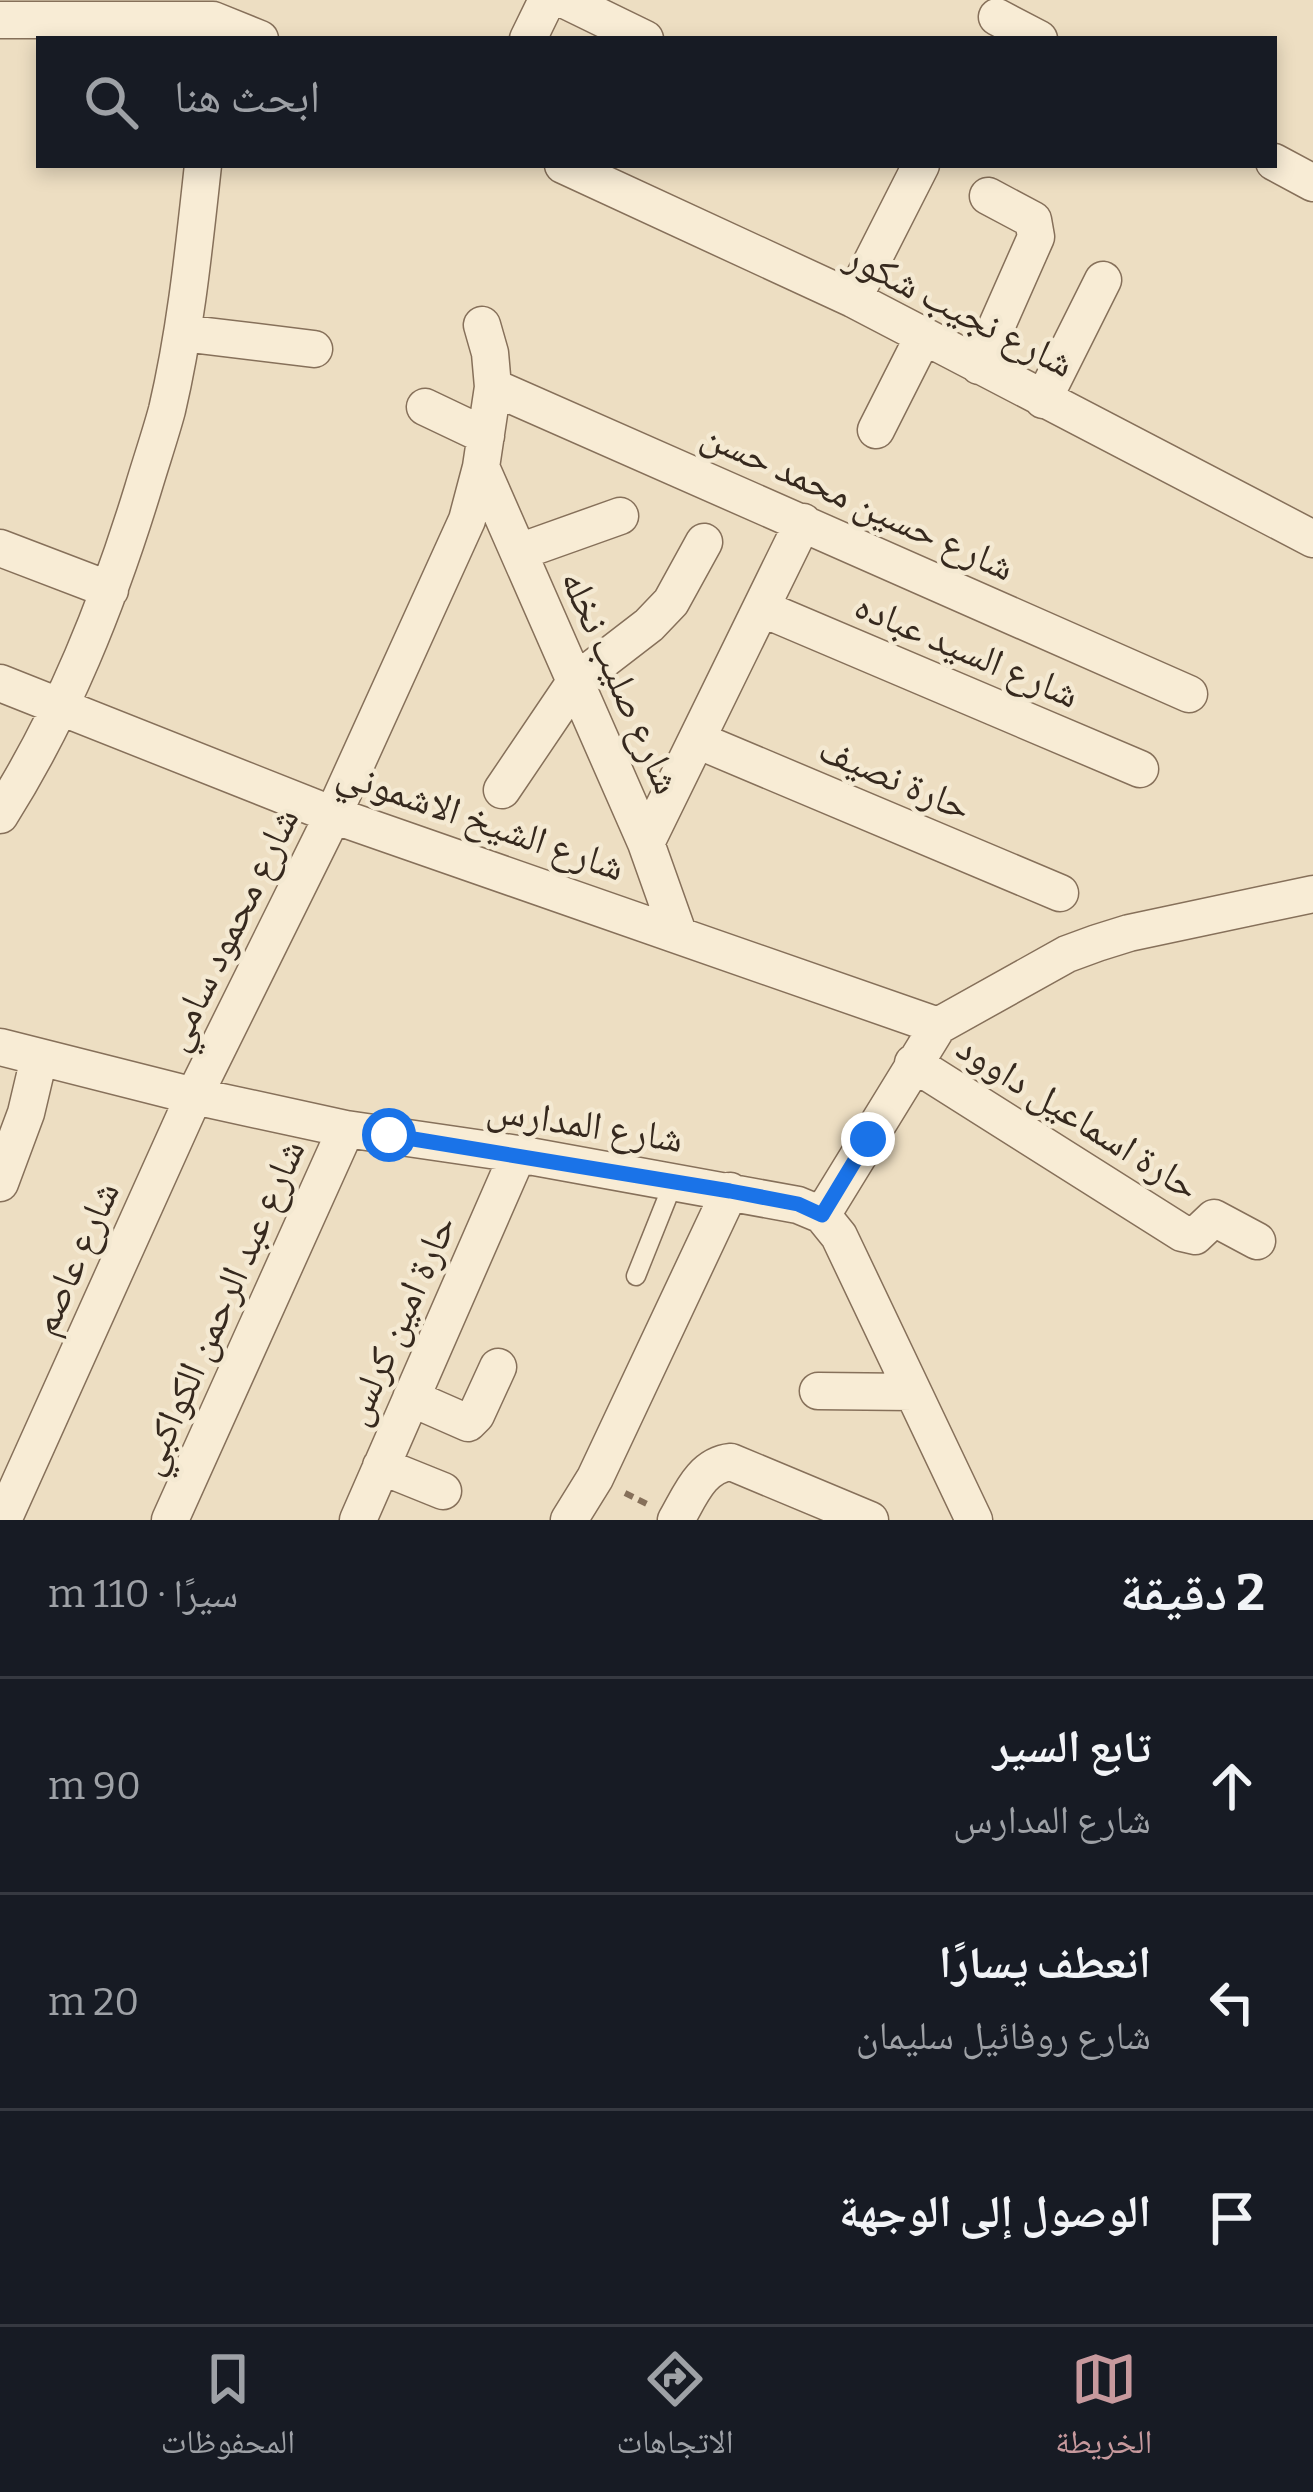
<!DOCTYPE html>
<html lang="ar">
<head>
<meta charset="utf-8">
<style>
  :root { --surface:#171b24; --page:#242831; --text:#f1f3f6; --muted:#9ea1a6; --line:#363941; --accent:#c7999d }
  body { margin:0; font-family:Bitter,"Noto Naskh Arabic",serif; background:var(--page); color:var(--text); direction:rtl }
  .stop { position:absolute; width:36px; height:36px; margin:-27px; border:9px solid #1a73e8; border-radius:50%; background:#fff }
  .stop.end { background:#1a73e8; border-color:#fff; box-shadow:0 3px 12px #0008 }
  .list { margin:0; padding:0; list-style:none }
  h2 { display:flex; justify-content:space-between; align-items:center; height:156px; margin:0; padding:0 48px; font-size:51px }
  h2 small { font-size:39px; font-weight:400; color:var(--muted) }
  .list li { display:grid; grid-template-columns:78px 1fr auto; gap:36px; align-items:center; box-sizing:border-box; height:216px; padding:0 48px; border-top:3px solid var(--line) }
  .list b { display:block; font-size:45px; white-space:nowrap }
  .list p { margin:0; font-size:39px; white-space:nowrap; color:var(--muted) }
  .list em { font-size:39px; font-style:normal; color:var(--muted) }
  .icon { flex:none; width:66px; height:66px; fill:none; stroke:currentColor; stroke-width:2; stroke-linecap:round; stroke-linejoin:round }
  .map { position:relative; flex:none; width:1313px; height:1520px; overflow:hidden; direction:ltr }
  .search { position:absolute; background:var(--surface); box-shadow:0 6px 18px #0003; left:36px; right:36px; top:36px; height:132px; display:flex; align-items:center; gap:30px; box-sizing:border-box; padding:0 42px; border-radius:0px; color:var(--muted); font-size:45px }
  .sheet { height:804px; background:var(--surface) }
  nav { display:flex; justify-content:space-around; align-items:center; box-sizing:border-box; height:168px; border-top:3px solid var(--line); background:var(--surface); font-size:33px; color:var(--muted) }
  nav a { display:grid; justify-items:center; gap:6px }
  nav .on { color:var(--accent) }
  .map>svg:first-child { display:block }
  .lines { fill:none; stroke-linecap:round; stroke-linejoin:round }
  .lane-casing { stroke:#86705a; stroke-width:21 }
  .street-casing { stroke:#86705a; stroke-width:39 }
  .path { stroke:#86705a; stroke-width:6; stroke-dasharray:9 6; stroke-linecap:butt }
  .lane { stroke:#f8ecd5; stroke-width:18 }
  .street { stroke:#f8ecd5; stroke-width:36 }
  .route { stroke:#1a73e8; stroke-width:15 }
  .labels { text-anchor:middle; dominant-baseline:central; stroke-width:9; stroke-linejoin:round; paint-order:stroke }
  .street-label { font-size:39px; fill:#36291e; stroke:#f4e9d2 }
</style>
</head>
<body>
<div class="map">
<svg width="1313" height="1520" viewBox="0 0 1313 1520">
  <rect width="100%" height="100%" fill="#eddec2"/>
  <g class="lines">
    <!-- lane casing -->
    <g class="lane-casing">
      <path id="lane" d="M 636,1276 L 674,1181"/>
    </g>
    <!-- street casing -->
    <g class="street-casing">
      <path id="street" d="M 565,0 L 645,39
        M 997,17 L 1039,39
        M 0,20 L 213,20 L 260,39
        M 528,39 L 547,0
        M 1274,162 L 1313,183
        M 563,165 L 853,299 L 1313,539
        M 853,299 L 921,165
        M 182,333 L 314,349
        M 979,366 L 1036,237 L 1033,220 L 988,196
        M 493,387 L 1189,694
        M 1043,400 L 1103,280
        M 425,407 L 486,436
        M 876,430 L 923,337
        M 481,467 L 646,843 L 678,933
        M 0,548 L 110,590
        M 519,552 L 620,516
        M 761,608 L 1140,769
        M 0,683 L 333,815 L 938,1026
        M 697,740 L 1060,893
        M 502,790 L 575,682 L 649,625 L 671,602 L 704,542
        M 0,815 C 64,714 108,603 143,489 C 151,462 160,436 167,410 C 186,329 194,247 203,165
        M 646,843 L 803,522
        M 0,1047 L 194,1096 L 346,1129 L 518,1154 L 798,1205 L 822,1215 L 839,1236 L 974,1520
        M 913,1063 L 1182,1233 L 1195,1236 L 1214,1218 L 1257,1241
        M 0,1183 L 26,1113 L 39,1058
        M 822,1215 L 938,1026 L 1067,954 L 1097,943 L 1129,933 L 1313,894
        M 818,1391 L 913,1392
        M 411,1398 L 468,1423 L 476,1415 L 498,1367
        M 381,1466 L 443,1491
        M 3,1520 L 194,1096 L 333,815 L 467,520 L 481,467 L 493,387 L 490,353 L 482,325
        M 170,1520 L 346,1129
        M 358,1520 L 518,1154
        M 569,1520 L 595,1478 L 730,1191
        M 676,1520 C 690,1496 701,1465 731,1462 L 870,1520"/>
    </g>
    <!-- path -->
    <path class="path" d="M 625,1493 L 651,1506"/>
    <!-- lane -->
    <use href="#lane" class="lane"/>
    <!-- street -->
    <use href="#street" class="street"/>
  </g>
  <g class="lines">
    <!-- route -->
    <path class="route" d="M 389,1135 L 730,1191 L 798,1204 L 822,1215 L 868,1139"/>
  </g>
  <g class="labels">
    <!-- street labels -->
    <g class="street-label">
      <text transform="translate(960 310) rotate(27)">شارع نجيب شكور</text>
      <text transform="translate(858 501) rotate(24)">شارع حسين محمد حسن</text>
      <text transform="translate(967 650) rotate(23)">شارع السيد عباده</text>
      <text transform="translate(621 682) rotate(66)">شارع صليب نخله</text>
      <text transform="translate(895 778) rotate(23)">حارة نصيف</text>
      <text transform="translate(481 820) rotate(19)">شارع الشيخ الاشموني</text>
      <text transform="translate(230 929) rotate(-64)">شارع محمود سامي</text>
      <text transform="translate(1078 1117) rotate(32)">حارة اسماعيل داوود</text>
      <text transform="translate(585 1124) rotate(9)">شارع المدارس</text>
      <text transform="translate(75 1258) rotate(-66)">شارع عاصم</text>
      <text transform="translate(220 1307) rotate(-66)">شارع عبد الرحمن الكواكبي</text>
      <text transform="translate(399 1320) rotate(-66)">حارة امين كرلس</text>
    </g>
  </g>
</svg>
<div class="stop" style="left:389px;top:1135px"></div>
<div class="stop end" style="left:868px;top:1139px"></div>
<div class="search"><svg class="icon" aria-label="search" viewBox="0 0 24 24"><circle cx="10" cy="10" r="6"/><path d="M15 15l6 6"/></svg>ابحث هنا</div>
</div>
<section class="sheet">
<h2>2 دقيقة<small>سيرًا · 110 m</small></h2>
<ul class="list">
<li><svg class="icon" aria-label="ahead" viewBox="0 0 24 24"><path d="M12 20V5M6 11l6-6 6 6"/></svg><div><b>تابع السير</b><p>شارع المدارس</p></div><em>90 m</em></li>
<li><svg class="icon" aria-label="left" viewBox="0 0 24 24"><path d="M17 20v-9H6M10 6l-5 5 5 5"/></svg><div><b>انعطف يسارًا</b><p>شارع روفائيل سليمان</p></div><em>20 m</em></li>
<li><svg class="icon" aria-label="arrive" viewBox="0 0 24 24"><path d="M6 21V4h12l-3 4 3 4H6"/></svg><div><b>الوصول إلى الوجهة</b></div></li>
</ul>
</section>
<nav>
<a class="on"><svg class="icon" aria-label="map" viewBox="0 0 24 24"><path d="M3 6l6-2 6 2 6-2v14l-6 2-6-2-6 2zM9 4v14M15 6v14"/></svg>الخريطة</a>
<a><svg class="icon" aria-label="directions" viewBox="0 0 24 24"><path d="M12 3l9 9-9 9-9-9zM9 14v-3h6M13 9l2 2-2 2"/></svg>الاتجاهات</a>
<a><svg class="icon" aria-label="saved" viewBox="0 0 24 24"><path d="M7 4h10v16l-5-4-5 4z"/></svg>المحفوظات</a>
</nav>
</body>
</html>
